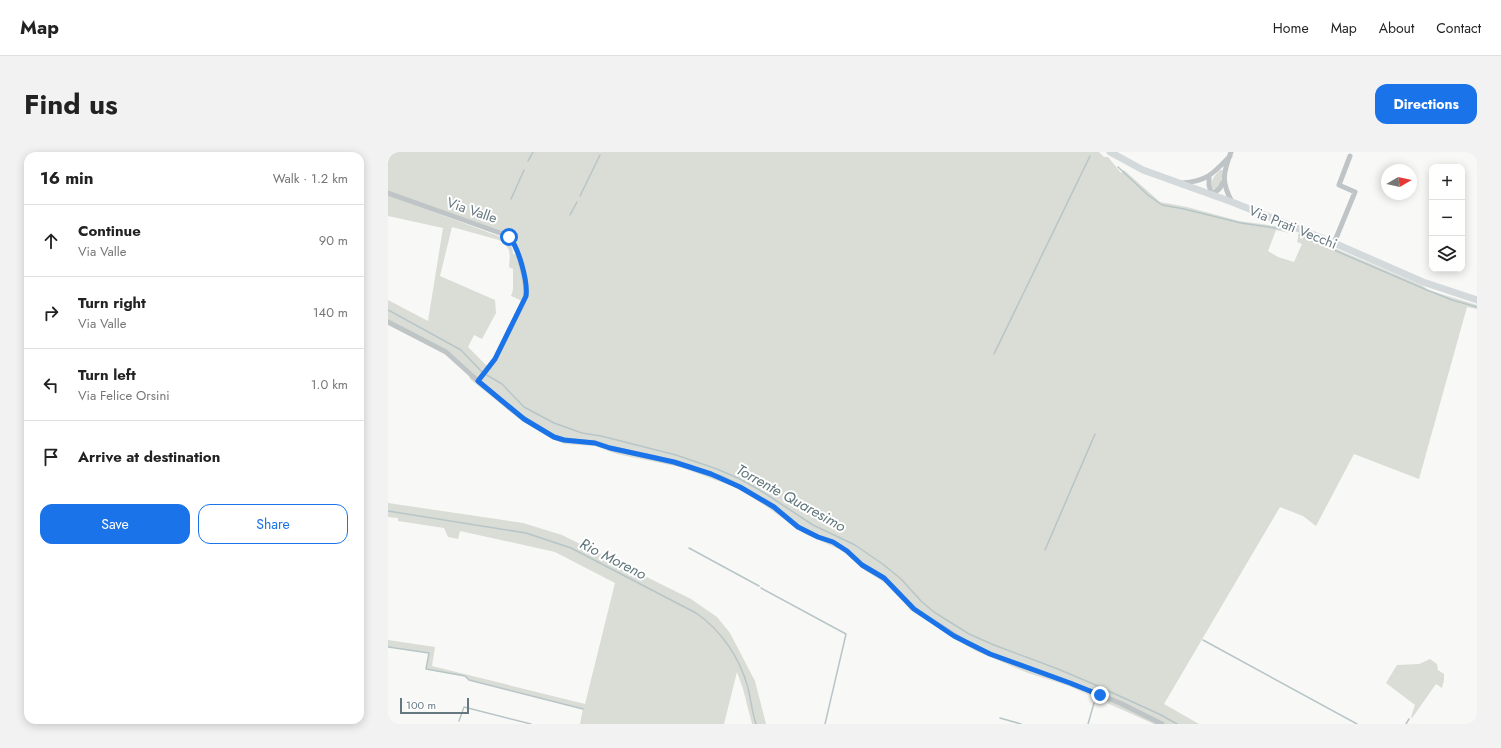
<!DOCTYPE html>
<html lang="en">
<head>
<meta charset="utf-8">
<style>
  :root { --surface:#fff; --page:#f2f2f2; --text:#222; --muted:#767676; --line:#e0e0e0; --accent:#1a73e8 }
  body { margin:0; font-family:Jost,sans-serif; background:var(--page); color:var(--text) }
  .controls { position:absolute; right:12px; top:12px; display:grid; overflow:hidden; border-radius:8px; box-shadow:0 2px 10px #0003 }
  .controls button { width:36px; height:36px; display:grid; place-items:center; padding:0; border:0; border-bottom:1px solid var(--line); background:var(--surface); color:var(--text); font:20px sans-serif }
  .compass { position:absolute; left:993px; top:12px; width:36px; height:36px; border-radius:50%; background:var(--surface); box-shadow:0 2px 10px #0003; rotate:81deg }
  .scale { position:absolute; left:12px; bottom:10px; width:69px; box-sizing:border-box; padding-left:4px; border:2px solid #65777f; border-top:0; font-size:11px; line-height:14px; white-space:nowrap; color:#65777f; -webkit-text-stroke:3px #fff; paint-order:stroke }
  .stop { position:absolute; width:12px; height:12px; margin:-9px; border:3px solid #1a73e8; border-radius:50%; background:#fff }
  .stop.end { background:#1a73e8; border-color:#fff; box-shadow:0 1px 4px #0008 }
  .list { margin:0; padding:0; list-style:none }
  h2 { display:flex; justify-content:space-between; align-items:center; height:52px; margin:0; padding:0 16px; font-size:17px }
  h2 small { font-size:13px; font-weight:400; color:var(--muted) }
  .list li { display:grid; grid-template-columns:26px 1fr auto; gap:12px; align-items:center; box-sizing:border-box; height:72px; padding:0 16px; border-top:1px solid var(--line) }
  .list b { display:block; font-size:15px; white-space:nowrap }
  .list p { margin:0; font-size:13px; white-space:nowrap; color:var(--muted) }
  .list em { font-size:13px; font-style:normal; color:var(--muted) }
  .actions { display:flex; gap:8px; padding:12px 16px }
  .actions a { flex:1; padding:9px 0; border:1px solid var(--accent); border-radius:12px; text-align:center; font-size:14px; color:var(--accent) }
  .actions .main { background:var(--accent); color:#fff }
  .icon { flex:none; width:22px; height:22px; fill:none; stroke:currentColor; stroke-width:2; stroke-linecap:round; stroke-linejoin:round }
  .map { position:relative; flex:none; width:1089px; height:572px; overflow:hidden; border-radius:12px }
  header { display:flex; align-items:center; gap:24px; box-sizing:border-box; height:56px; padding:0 20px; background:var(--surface); border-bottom:1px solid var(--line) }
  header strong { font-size:19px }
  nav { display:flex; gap:22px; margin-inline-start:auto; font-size:14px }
  .intro { display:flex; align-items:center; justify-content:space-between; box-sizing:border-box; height:96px; padding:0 24px }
  h1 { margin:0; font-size:28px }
  .button { padding:10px 18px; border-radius:12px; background:var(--accent); color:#fff; font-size:14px; font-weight:700 }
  main { display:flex; gap:24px; padding:0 24px }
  aside { flex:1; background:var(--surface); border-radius:12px; box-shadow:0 2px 10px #0003 }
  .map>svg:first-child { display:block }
  .green { fill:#d9ddd5; fill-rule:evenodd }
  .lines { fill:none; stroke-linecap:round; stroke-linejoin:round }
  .stream { stroke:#b8c5c8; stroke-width:1.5 }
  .street { stroke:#bfc5c7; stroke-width:5 }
  .secondary { stroke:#d4d9db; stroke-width:7 }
  .route { stroke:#1a73e8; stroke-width:5 }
  .labels { text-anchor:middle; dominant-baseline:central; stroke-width:4; stroke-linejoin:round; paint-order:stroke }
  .street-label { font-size:14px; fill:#65777f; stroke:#fff }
  .water-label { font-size:15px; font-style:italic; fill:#607679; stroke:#fff }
</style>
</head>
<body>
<header>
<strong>Map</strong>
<nav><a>Home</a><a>Map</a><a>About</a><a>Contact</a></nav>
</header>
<div class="intro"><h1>Find us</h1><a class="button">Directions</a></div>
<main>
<aside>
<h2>16 min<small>Walk · 1.2 km</small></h2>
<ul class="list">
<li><svg class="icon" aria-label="ahead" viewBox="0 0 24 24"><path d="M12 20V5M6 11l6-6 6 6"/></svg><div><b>Continue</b><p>Via Valle</p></div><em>90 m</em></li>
<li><svg class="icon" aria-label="right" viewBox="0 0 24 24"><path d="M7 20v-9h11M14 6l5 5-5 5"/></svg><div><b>Turn right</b><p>Via Valle</p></div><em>140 m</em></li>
<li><svg class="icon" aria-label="left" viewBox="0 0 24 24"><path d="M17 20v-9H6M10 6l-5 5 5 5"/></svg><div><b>Turn left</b><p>Via Felice Orsini</p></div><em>1.0 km</em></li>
<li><svg class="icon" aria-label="arrive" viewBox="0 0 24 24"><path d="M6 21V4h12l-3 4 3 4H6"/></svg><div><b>Arrive at destination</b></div></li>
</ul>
<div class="actions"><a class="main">Save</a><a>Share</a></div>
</aside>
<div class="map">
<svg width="1089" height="572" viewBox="0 0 1089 572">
  <rect width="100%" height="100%" fill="#f8f8f6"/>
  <!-- green -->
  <path class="green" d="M 0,0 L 711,0 L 716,5 L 720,5 L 733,21 L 736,18 L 772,50 L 799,55 L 851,69 L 894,75 L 907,79 L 906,82 L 888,78 L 880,99 L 890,105 L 906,110 L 914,92 L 909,90 L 911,81 L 1035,134 L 1040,138 L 1089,153 L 1089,157 L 1079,155 L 1031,327 L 966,302 L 928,374 L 915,364 L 892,355 L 776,552 L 811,572 L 766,572 L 681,534 L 640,521 L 588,499 L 522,458 L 506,438 L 499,432 L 478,419 L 453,398 L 417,382 L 379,355 L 357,341 L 344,334 L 292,315 L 229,302 L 207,294 L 177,292 L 164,287 L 135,269 L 93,236 L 82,227 L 80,221 L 58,202 L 0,173 L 0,148 L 40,169 L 55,76 L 0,64 L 0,43 L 113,85 C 121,89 125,93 125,102 L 130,103 L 124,88 L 0,41 ZM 64,75 L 111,88 C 124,96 122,102 121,115 L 125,117 L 125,138 L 123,144 L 132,148 L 135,151 L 100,215 L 80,195 L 86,183 L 94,187 L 108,161 L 107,148 L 52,124 Z
    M 832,18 L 835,18 L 833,32 L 826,38 C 820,31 826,24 832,18 Z
    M 0,351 L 135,371 L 174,383 L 303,447 L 329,465 L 342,481 L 367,529 L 378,572 L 364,572 L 355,537 L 349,520 L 336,572 L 192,572 L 195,557 L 81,528 L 77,524 L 38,517 L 41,501 L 0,495 L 0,488 L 47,495 L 44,514 L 197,552 L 227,431 L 167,400 L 72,379 L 70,387 L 60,385 L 56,376 L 10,369 L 10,366 L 0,365 Z
    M 1042,507 L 1049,512 L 1050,518 L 1056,522 L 1056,528 L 1054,536 L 1048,532 L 1024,566 L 1023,565 L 1027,553 L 998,531 L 1009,513 L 1031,512 Z"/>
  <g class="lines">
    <!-- stream -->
    <path class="stream" d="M 140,9 L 145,0
      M 730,15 L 760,43 L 774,53 L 796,57 L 853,71 L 894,77 L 906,80
      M 192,44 L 212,3
      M 123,47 L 136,18
      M 182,63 L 189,50
      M 911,83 L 1039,138 L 1064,148 L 1089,155
      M 0,158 L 73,198 L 94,220
      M 606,202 L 702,4
      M 97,222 L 114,232 L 136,255 L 166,271 L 194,281 L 213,284 L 288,303 L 329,317 L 352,327 L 375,340 L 425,373 L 467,393 L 496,413 L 513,427 L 534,450 L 546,460 L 581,482 L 606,493 L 670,517 L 703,531 L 771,562 L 789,572
      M 0,359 L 138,381 L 183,396 L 308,461 C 333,478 352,506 360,536 C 363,548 364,560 368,572
      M 301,396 L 371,434
      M 657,398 L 707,282
      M 373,436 L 458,482 L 437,572
      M 815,488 L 969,572
      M 0,495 L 41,501 L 38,517 L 77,524 L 81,528 L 195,557
      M 612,566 L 633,572
      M 71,569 L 76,555 L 143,572
      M 700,572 L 706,551
      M 1018,572 L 1021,567"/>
    <!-- street -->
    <path class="street" d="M 843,0 C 835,21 833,30 844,50
      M 821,24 L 821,33 L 824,43 L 832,36 L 835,30
      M 794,31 C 819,29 825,22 842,4
      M 0,41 L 115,82 C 118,83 121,85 123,87 C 131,97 139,132 138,145 L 107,207 L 90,229
      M 946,91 L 967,40 L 951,33 L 962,4
      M 0,170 L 58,200 L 90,229 L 123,257 L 136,267 L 166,285 L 176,288 L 207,291 L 222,296 L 268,306 L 303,315 L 334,326 L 352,335 L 386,355 L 410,375 L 430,385 L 445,390 L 459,399 L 474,413 L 496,426 L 526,457 L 579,491 L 602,502 L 682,531 L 732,551 L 774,572"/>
    <!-- secondary -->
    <path class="secondary" d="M 722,0 L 755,18 L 844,50 L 946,91 L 1035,130 L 1089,148"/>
  </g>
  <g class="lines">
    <!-- route -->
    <path class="route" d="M 121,85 C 131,96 140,130 138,144 L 107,207 L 90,229 L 136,267 L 166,285 L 176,288 L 207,291 L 222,296 L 286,310 L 323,322 L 352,335 L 386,355 L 410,375 L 430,385 L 445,390 L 459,399 L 474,413 L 496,426 L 526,457 L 566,484 L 602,502 L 682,531 L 712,543"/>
  </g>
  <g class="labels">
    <!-- street labels -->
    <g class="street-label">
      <text transform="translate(84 58) rotate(19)">Via Valle</text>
      <text transform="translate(905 75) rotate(22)">Via Prati Vecchi</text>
    </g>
    <!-- water labels -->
    <g class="water-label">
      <text transform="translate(403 346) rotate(29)">Torrente Quaresimo</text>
      <text transform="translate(225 407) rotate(27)">Rio Moreno</text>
    </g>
  </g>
</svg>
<div class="controls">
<button>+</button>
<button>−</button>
<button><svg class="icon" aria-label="layers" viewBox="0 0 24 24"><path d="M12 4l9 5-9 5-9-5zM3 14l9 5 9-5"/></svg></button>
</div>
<svg class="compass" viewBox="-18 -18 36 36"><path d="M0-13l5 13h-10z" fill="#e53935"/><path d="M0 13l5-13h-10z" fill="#767676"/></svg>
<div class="scale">100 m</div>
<div class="stop" style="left:121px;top:85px"></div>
<div class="stop end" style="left:712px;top:543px"></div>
</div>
</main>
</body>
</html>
